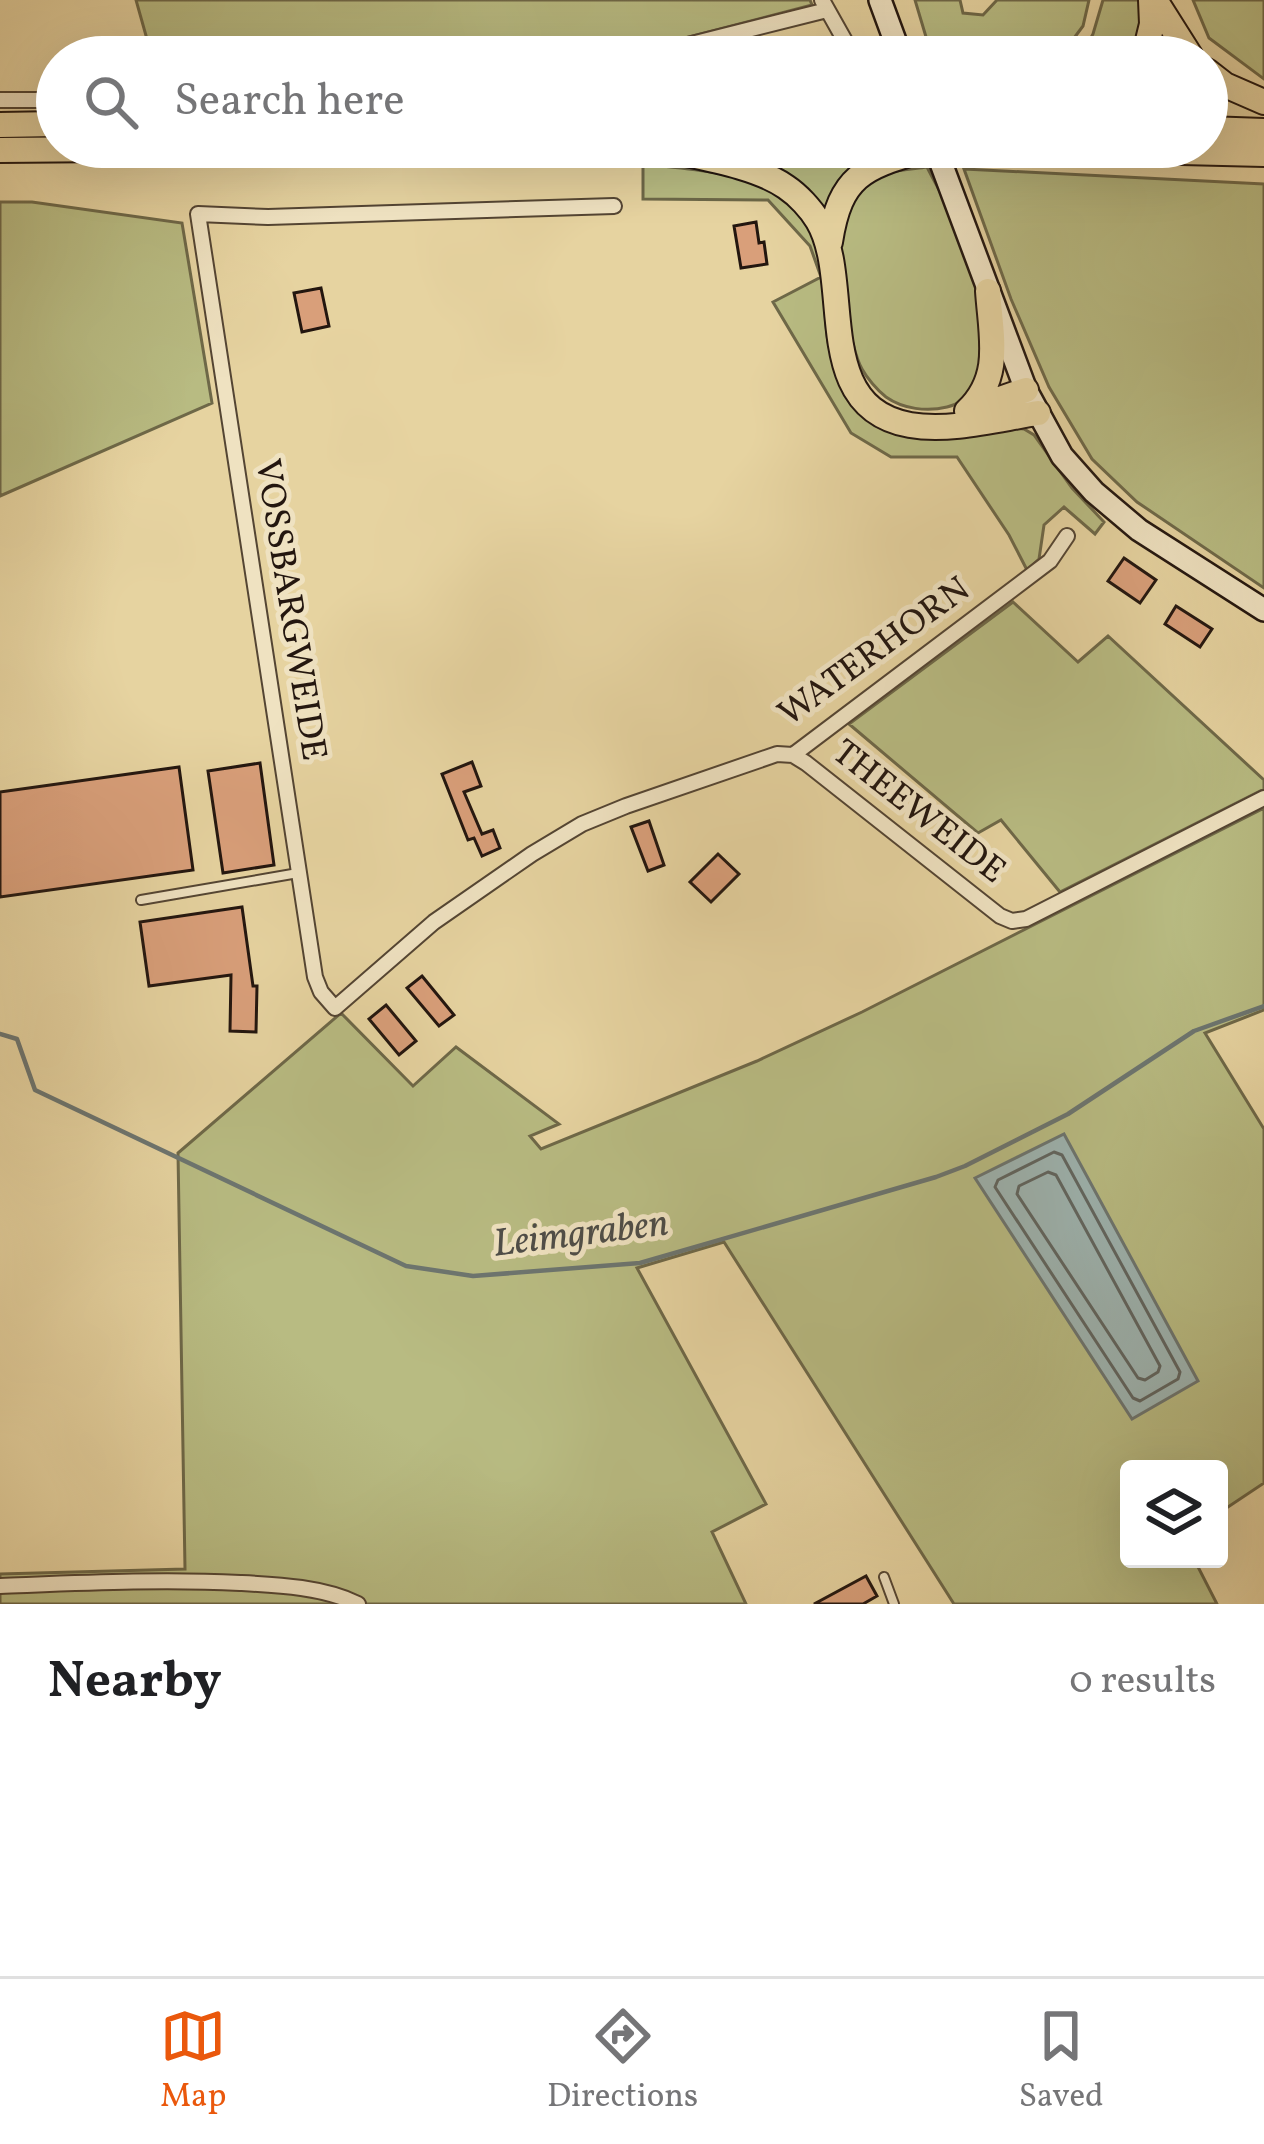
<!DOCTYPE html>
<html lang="en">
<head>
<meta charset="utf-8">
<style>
  :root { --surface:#fff; --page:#f2f2f2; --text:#202124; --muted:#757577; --line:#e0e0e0; --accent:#ea580c }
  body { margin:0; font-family:Vollkorn,serif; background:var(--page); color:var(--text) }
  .controls { position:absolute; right:36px; bottom:36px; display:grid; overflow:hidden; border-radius:12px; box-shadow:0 12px 48px #0002 }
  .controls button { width:108px; height:108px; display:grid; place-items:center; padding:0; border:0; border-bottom:3px solid var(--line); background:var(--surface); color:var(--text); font:60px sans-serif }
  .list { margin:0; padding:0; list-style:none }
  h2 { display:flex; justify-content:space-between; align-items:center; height:156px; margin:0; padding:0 48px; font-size:51px }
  h2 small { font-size:39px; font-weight:400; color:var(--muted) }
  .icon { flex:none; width:66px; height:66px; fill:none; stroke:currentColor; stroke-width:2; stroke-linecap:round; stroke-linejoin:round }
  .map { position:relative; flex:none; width:1264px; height:1604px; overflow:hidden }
  .search { position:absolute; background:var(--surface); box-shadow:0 12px 48px #0002; left:36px; right:36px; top:36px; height:132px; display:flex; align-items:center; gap:30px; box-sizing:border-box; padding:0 42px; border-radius:66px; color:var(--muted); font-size:45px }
  .sheet { height:372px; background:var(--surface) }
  nav { display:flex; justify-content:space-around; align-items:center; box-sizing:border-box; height:168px; border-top:3px solid var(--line); background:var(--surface); font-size:33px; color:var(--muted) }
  nav a { display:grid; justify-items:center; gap:6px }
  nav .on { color:var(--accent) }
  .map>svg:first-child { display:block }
  .green { fill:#b8bb82; stroke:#6e6848; stroke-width:3 }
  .water { fill:#9db4b1; stroke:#6c7570; stroke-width:3 }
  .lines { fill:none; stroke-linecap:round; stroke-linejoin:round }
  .shore { stroke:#606560; stroke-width:3 }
  .stream { stroke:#6c7570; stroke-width:4.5 }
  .building { fill:#d99f7a; stroke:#23160f; stroke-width:3 }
  .service-casing { stroke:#544533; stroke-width:12 }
  .minor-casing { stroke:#544533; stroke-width:18 }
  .secondary-casing { stroke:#23160f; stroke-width:26 }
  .trunk-casing { stroke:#23160f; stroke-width:28 }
  .service { stroke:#efe2c1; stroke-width:8 }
  .minor { stroke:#efe2c1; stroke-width:14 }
  .secondary { stroke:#efe2c1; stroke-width:21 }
  .trunk { stroke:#e6d3a0; stroke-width:24 }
  .labels { text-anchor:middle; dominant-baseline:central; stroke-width:10; stroke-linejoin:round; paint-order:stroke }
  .street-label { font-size:36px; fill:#23160f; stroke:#efe2c1 }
  .water-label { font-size:39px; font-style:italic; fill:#4e4d48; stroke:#efe2c1 }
</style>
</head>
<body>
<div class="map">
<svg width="1264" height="1604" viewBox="0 0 1264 1604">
  <rect width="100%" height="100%" fill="#e6d3a0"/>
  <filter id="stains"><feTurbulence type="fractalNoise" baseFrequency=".00167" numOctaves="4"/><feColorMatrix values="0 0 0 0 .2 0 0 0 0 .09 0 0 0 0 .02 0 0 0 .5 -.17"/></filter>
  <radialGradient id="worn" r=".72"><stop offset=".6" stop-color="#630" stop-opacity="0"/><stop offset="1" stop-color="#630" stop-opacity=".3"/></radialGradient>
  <!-- green -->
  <path class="green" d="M 136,0 L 810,0 L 812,5 L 612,57 L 152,57 Z
    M 915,0 L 960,0 L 963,13 L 983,15 L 997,0 L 1089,0 L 1083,26 L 1060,57 L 932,57 Z
    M 1103,0 L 1142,0 L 1144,23 L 1135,57 L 1080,57 L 1093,34 Z
    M 1193,0 L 1264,0 L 1264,79 L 1209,38 Z
    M 716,154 L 874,154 L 827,222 Z
    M 643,164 C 686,169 729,171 770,188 C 835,214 819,288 828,342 C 833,370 849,393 867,414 L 1024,429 L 1034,435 L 1072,488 L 1104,522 L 1095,534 L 1064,507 L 1044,525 L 1039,559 L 1027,570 L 1009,535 L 957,457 L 891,457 L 851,433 L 773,302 L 821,277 L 810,246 L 768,200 L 643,199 Z
    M 927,167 C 938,189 952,211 960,233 C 976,275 1011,391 947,407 C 927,412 903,409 886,397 C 877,390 867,378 862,369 C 850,348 838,267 839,242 C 840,223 851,197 865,184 C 882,170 906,170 927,167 Z
    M 964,169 L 1264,184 L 1264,588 L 1137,502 L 1092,459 L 1049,387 L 1011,299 Z
    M 0,202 L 32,202 L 182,223 L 212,403 L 0,496 Z
    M 1013,602 L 1078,662 L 1108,636 L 1264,780 L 1264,789 L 1060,892 L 1001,820 L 978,833 L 849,724 Z
    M 1264,808 L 1264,1010 L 1205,1033 L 1264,1129 L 1264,1483 L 1219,1513 L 1219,1469 L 1129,1469 L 1129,1559 L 1194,1559 L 1217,1604 L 954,1604 L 724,1242 L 637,1268 L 766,1504 L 712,1532 L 746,1604 L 0,1604 L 0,1574 L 185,1569 L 178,1153 L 341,1013 L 413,1086 L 456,1047 L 559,1124 L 530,1136 L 541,1149 L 757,1061 L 862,1012 Z"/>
  <!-- water -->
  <path class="water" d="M 1064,1134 L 1198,1381 L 1132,1419 L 975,1178 Z"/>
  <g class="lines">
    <!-- shore -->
    <path class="shore" d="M 1054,1152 L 1062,1155 L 1180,1372 L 1178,1379 L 1140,1401 L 1133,1398 L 995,1187 L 998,1180 Z
      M 1048,1172 L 1056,1175 L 1160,1366 L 1158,1372 L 1145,1380 L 1138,1378 L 1017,1194 L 1019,1186 Z"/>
    <!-- stream -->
    <path class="stream" d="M 0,1034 L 17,1039 L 35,1090 L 406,1266 L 473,1276 L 640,1263 L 936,1177 L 965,1166 L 1068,1114 L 1194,1031 L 1264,1006"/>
  </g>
  <!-- building -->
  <path class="building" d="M 756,222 L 759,243 L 764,242 L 767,264 L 741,268 L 734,226 Z
    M 321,288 L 329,326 L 302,332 L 294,293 Z
    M 1124,558 L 1156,580 L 1140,603 L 1108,581 Z
    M 1176,606 L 1212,629 L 1200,647 L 1165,624 Z
    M 472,762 L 481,786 L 464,792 L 482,834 L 493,830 L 500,848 L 482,856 L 474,838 L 468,840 L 442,774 Z
    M 260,763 L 274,865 L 223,873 L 208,771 Z
    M 179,767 L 193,870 L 0,897 L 0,792 Z
    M 649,821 L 664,865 L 648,871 L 631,827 Z
    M 718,854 L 739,874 L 711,902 L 690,882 Z
    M 242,907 L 253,986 L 257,986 L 256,1032 L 230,1031 L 231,975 L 149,986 L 140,922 Z
    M 422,976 L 454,1015 L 439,1026 L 407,988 Z
    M 386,1005 L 416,1041 L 399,1055 L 369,1019 Z
    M 866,1576 L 877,1596 L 863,1604 L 814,1604 Z"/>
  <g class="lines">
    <!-- service casing -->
    <g class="service-casing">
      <path id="service" d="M 141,900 L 298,873
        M 884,1577 L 894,1604"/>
    </g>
    <!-- minor casing -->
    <g class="minor-casing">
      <path id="minor" d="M 822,0 L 854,57
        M 640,57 L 827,10
        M 0,100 L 57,100
        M 614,206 L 268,217 L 198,214 L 315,977 L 321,992 L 335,1008 L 434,922 L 532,854 L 582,824 L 626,806 L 777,754 L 793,755 L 1050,561 L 1067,536
        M 793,755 L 806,763 L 1000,916 L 1012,921 L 1026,919 L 1264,798
        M 0,1586 C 80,1583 160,1579 240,1583 C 279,1585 323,1587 358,1604"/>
    </g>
    <!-- secondary casing -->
    <g class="secondary-casing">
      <path id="secondary" d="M 880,0 L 901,57
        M 935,147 L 1026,390 L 1062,456 L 1094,492 L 1139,530 L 1264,610"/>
    </g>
    <!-- trunk casing -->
    <g class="trunk-casing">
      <path id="trunk" d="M 1155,0 L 1191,57
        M 1144,57 L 1152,24 L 1151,0
        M 1207,71 L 1225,85 L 1264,102
        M 0,125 L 57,124
        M 1207,129 L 1264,131
        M 654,147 C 694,157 753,164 786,187 C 798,195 811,209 818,221 C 854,282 810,407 910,425 C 950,432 998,419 1038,413
        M 971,147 L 1264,154
        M 0,150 L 333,147
        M 830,242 C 841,170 868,167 932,147
        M 971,409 L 1026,390
        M 967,411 C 1003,377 991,336 988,291"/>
    </g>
    <!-- service -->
    <use href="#service" class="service"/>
    <!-- minor -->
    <use href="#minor" class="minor"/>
    <!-- secondary -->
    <use href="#secondary" class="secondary"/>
    <!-- trunk -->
    <use href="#trunk" class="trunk"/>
  </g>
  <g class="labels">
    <!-- street labels -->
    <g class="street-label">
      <text transform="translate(289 610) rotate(81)">VOSSBARGWEIDE</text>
      <text transform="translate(875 653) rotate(-36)">WATERHORN</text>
      <text transform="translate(918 813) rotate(38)">THEEWEIDE</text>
    </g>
    <!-- water labels -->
    <g class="water-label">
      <text transform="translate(581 1235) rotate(-7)">Leimgraben</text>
    </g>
  </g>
  <rect width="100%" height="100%" filter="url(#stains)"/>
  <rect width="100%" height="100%" fill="url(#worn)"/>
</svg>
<div class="controls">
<button><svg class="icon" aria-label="layers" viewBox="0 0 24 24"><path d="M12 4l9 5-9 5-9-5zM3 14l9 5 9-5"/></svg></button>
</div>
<div class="search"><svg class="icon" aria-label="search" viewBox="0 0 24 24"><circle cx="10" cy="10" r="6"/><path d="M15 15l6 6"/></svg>Search here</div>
</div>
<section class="sheet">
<h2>Nearby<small>0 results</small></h2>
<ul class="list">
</ul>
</section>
<nav>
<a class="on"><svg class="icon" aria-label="map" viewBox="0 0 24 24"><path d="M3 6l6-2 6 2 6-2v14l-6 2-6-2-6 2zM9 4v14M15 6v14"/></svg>Map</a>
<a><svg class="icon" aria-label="directions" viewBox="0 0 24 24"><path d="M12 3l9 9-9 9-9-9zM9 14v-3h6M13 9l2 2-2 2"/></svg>Directions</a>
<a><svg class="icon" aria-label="saved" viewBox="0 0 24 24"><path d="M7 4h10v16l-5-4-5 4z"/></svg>Saved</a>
</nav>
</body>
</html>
